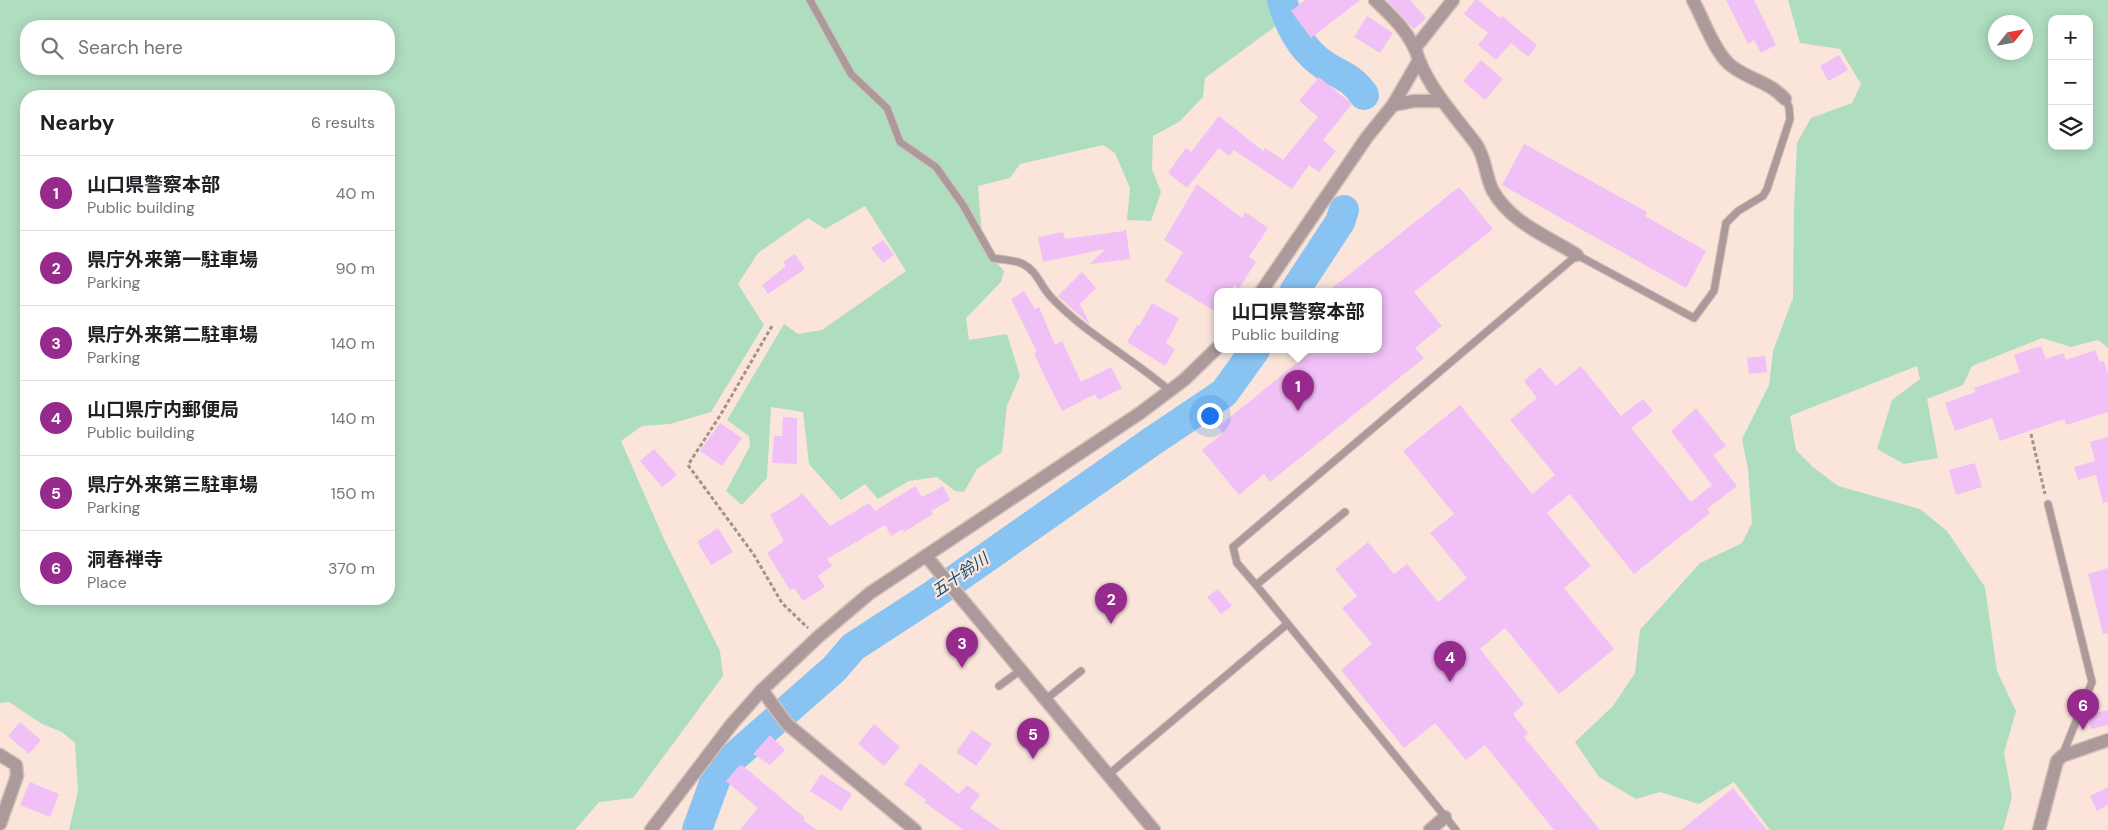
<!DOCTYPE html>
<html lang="en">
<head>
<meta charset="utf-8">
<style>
  :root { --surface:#fff; --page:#f6f6f6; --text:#202124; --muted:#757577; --line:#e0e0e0; --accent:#962b8d }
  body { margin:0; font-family:"DM Sans","Noto Sans JP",sans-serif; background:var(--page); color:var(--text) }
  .controls { position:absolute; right:15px; top:15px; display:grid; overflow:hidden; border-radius:10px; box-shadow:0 2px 12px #0003 }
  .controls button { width:45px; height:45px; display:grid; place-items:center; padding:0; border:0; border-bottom:1px solid var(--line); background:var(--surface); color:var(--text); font:25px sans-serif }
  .compass { position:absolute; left:1988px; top:15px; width:45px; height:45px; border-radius:50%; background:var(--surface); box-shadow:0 2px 12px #0003; rotate:59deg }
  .you { position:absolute; left:1209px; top:415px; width:18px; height:18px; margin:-12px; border:4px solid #fff; border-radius:50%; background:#1a73e8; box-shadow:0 0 0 8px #1a73e833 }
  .badge { display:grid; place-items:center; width:32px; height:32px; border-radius:50%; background:var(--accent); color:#fff; font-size:16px; font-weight:700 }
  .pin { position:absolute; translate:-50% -41px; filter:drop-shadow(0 1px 2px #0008) }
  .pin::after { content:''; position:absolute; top:26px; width:18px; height:15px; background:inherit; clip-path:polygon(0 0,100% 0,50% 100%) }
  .popup { position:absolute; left:1214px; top:288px; width:168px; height:65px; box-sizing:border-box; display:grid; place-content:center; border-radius:10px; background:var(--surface); filter:drop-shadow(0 1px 4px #0005); font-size:16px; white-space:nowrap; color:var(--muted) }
  .popup b { font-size:19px; color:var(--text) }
  .popup::after { content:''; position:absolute; left:50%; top:100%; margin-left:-10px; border:10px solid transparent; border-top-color:var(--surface) }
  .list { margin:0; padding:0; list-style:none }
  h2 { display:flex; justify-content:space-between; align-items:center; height:65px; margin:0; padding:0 20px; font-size:21px }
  h2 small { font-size:16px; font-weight:400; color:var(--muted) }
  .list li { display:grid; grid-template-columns:32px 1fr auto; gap:15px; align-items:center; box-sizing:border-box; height:75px; padding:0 20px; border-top:1px solid var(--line) }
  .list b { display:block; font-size:19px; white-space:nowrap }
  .list p { margin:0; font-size:16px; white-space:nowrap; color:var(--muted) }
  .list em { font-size:16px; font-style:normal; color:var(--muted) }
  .icon { flex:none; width:28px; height:28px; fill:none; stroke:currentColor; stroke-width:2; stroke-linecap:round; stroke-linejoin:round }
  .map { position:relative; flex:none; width:2108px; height:830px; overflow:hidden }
  .search { position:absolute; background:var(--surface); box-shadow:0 2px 12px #0003; left:20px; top:20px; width:375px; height:55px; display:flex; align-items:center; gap:12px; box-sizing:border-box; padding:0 18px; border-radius:20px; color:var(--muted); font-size:19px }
  .panel { position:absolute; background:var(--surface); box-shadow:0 2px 12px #0003; left:20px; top:90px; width:375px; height:515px; border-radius:20px }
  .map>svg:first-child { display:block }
  .green { fill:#afddc0; fill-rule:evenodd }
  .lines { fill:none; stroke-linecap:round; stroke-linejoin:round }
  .river { stroke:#88c3f1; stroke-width:30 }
  .building { fill:#f0c0f6 }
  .service-casing { stroke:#d5c0b7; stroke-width:9 }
  .minor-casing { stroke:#d5c0b7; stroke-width:15 }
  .tertiary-casing { stroke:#d5c0b7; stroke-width:15 }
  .path { stroke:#a5938a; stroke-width:3; stroke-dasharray:4 2.5; stroke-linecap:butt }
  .service { stroke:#ab999b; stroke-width:7 }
  .minor { stroke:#ab999b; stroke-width:12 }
  .tertiary { stroke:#ab999b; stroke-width:12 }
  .labels { text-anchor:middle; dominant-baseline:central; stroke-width:4.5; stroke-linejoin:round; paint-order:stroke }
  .water-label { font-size:16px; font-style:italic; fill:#09517c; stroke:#fbe5db }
</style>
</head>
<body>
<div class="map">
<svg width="2108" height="830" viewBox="0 0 2108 830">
  <rect width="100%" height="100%" fill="#fbe5db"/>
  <!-- green -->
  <path class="green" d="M 0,0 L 1267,0 L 1276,26 L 1205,78 L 1203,97 L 1179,122 L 1153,136 L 1152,169 L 1161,192 L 1151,221 L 1127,220 L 1130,188 L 1115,153 L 1103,145 L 1020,164 L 1010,178 L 978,186 L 983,248 L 1004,271 L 1001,282 L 966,318 L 969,340 L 1007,334 L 1020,376 L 1007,406 L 1002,452 L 977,469 L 964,492 L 955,491 L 937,477 L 909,481 L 878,499 L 865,484 L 841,500 L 809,464 L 803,412 L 771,407 L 767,478 L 742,505 L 726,491 L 750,446 L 749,436 L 727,420 L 784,324 L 798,334 L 822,330 L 906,271 L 865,206 L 825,229 L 808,218 L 758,253 L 738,284 L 764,325 L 711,412 L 670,424 L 642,426 L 621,441 L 664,539 L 720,651 L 723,676 L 633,798 L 599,802 L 575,830 L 69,830 L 78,791 L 75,743 L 62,732 L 42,724 L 9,702 L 0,703 ZM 26,26 L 389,26 L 389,69 L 26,69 ZM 26,96 L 389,96 L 389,599 L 26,599 Z
    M 1788,0 L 2108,0 L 2108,348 L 2098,340 L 2071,347 L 2042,338 L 1972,366 L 1963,385 L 1927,399 L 1938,458 L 1904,464 L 1877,449 L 1892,400 L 1920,379 L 1917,366 L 1790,416 L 1796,450 L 1813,467 L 1838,486 L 1920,509 L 1947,531 L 1985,587 L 1997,671 L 2016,711 L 2004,753 L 2012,797 L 2003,830 L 1770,830 L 1734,782 L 1699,804 L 1660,792 L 1636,799 L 1599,777 L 1575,742 L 1613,706 L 1635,673 L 1640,630 L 1700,563 L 1742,543 L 1752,523 L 1748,469 L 1742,439 L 1769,385 L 1773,351 L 1793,298 L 1794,208 L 1797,143 L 1811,118 L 1852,103 L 1861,84 L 1840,49 L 1800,43 ZM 2052,19 L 2089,19 L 2089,146 L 2052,146 ZM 1996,22 L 2026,22 L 2026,52 L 1996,52 Z"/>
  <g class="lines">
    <!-- river -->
    <path class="river" d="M 1282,0 C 1289,26 1303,52 1327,67 C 1344,77 1352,78 1364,95
      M 1294,292 L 1340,222 L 1344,210
      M 697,830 L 716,778 L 726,764 L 834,669 L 853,647 L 933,595 L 1151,442 L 1224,393 L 1255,350"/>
  </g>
  <!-- building -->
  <path class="building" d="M 1305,0 L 1360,0 L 1311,38 L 1291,11 Z
    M 1387,0 L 1410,0 L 1426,18 L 1414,29 Z
    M 1475,0 L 1478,0 L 1500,18 L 1502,16 L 1537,45 L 1528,57 L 1511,43 L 1496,60 L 1478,45 L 1488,33 L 1464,14 Z
    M 1726,0 L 1754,0 L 1776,45 L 1761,53 L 1754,40 L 1748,44 Z
    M 1367,16 L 1393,33 L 1380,53 L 1354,37 Z
    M 1839,55 L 1848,70 L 1828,81 L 1820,66 Z
    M 1481,60 L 1503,79 L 1485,100 L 1463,81 Z
    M 1319,77 L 1352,104 L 1323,140 L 1336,151 L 1319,172 L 1309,165 L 1292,189 L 1234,150 L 1229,156 L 1219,148 L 1187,188 L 1168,173 L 1186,148 L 1191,152 L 1219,116 L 1263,151 L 1265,148 L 1283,160 L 1318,117 L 1299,101 Z
    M 1524,144 L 1647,212 L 1645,216 L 1706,251 L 1686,288 L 1502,185 Z
    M 1197,184 L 1242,218 L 1245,212 L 1268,228 L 1249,257 L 1256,262 L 1239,288 L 1234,285 L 1230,292 L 1218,292 L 1218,313 L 1165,281 L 1183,252 L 1164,240 Z
    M 1459,187 L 1493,229 L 1414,292 L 1442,326 L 1415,348 L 1424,358 L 1270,482 L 1264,474 L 1239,495 L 1202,450 L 1223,433 L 1218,427 L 1313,350 L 1378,350 L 1378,292 L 1327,292 Z
    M 1126,229 L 1130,259 L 1090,264 L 1105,249 L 1043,262 L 1038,237 L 1063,232 L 1065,239 L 1123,231 Z
    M 883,240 L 894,255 L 883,263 L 871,248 Z
    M 795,254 L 805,269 L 768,294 L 762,285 L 786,266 L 783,262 Z
    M 1082,272 L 1096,288 L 1080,304 L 1090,325 L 1058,296 Z
    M 1024,291 L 1035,309 L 1039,307 L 1055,345 L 1062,341 L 1081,382 L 1111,367 L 1122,388 L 1099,400 L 1095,394 L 1062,411 L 1045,377 L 1034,353 L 1037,352 L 1011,299 Z
    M 1152,303 L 1179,318 L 1166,343 L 1175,349 L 1165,366 L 1127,342 L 1137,325 L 1139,326 Z
    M 2041,346 L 2046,359 L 2063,353 L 2066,360 L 2095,350 L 2100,362 L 2104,361 L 2108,374 L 2108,412 L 2066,425 L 2064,419 L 2000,441 L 1992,418 L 1955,431 L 1945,403 L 1976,392 L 1974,388 L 2020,372 L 2014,355 Z
    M 1765,356 L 1767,372 L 1749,374 L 1747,358 Z
    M 1581,366 L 1621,416 L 1643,399 L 1653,411 L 1631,428 L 1691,502 L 1712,485 L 1671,431 L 1696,408 L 1726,446 L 1713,455 L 1737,486 L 1707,509 L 1710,513 L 1634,574 L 1570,494 L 1547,513 L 1591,566 L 1564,588 L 1614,649 L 1559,694 L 1505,628 L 1480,649 L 1524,704 L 1513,714 L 1528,733 L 1524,737 L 1600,830 L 1554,830 L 1485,745 L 1466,760 L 1435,723 L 1404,748 L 1341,670 L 1372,644 L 1342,608 L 1357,596 L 1335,569 L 1368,542 L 1394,574 L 1407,564 L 1438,602 L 1467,578 L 1430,533 L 1454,514 L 1403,451 L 1460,405 L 1532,494 L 1555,475 L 1510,420 L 1537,398 L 1524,381 L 1540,367 L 1556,386 Z
    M 783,417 L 797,418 L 797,464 L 772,463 L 774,436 L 782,436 Z
    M 720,423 L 742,438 L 722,466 L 700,451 Z
    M 2108,437 L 2108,502 L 2103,503 L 2096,475 L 2078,480 L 2074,467 L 2095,461 L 2090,442 Z
    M 654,449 L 677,475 L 662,487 L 640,461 Z
    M 1975,463 L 1982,487 L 1956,495 L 1949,470 Z
    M 915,486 L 922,497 L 943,486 L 950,500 L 931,511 L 933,514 L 904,532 L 902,529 L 891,536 L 885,525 L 827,559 L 832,566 L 818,576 L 825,587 L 803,601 L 794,588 L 790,590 L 767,553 L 784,541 L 770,515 L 794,500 L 802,493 L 830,526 L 869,503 L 875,511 Z
    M 718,528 L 733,552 L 711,565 L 697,542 Z
    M 2108,568 L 2108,633 L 2103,634 L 2088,574 Z
    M 1218,589 L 1232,606 L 1221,614 L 1207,597 Z
    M 2108,710 L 2108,725 L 2091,729 L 2087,715 Z
    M 20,722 L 41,740 L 29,754 L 8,736 Z
    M 874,724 L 900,747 L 884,766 L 858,744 Z
    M 972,730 L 992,744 L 976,766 L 956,752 Z
    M 770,735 L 785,750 L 770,765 L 753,754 Z
    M 920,763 L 959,794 L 967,785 L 980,795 L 970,808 L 1001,830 L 963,830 L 924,802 L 926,800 L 904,784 Z
    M 742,765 L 805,818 L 803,820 L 817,830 L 740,830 L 758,808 L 726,781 L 739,766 Z
    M 821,774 L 852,794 L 841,811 L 810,791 Z
    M 30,782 L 59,794 L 50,817 L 20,805 Z
    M 2108,787 L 2108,805 L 2097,811 L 2090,796 Z
    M 1733,788 L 1767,830 L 1681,830 Z"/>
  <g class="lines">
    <!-- service casing -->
    <g class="service-casing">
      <path id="service" d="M 810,0 L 851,74 L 887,108 L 900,142 L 936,167 L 963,205 L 993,258 C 1003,260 1015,260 1023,264 C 1037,271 1040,285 1050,296 C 1084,333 1131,357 1170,391
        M 2048,504 L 2092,682 L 2062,756
        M 1345,512 L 1256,585 L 1456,830
        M 1256,585 L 1237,563 L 1233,547 L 1577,255 L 1694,318 L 1714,291 L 1726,223 L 1738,211 L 1763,196 L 1767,189 L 1790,119 L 1789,107 L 1785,99
        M 999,686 L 1021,670
        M 1045,700 L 1081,671
        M 1108,775 L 1286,625"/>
    </g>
    <!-- minor casing -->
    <g class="minor-casing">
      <path id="minor" d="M 1375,0 C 1393,17 1412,35 1419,60 L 1393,105 L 1414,101 L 1441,101
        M 1693,0 C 1703,19 1714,50 1729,64 C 1746,79 1769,81 1785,99
        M 1415,48 L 1453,0
        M 1419,60 C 1432,92 1455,116 1476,144 C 1486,158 1485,176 1493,191 C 1511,223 1547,236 1577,255
        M 926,556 L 1154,830
        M 762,690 L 787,724 L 915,830
        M 0,755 L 16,765 L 17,776 L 0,824
        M 1430,830 L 1445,817
        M 2039,830 L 2057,761 L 2062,756 L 2108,740"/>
    </g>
    <!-- tertiary casing -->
    <g class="tertiary-casing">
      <path id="tertiary" d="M 1261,292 L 1367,137 L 1393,105
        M 651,830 L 731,725 L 762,690 L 818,637 L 870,593 L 1140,413 L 1184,380 L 1218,347"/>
    </g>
    <!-- path -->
    <path class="path" d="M 772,326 L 721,414 L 688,465 L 754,555 L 782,603 L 808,628
      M 2031,434 L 2045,494"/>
    <!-- service -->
    <use href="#service" class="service"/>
    <!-- minor -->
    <use href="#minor" class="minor"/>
    <!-- tertiary -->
    <use href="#tertiary" class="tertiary"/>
  </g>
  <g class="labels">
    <!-- water labels -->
    <g class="water-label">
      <text transform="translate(960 575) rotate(-34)">五十鈴川</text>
    </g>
  </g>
</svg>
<div class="controls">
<button>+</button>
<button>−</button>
<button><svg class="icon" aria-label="layers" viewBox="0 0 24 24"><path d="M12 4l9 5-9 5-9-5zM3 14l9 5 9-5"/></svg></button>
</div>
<svg class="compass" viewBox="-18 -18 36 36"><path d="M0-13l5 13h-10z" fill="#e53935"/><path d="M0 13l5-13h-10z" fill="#757577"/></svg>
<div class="you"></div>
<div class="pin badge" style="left:1298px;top:411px">1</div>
<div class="popup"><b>山口県警察本部</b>Public building</div>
<div class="pin badge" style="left:1111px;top:624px">2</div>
<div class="pin badge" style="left:962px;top:668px">3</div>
<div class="pin badge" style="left:1450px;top:682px">4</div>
<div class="pin badge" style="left:1033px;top:759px">5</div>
<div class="pin badge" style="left:2083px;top:730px">6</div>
<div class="search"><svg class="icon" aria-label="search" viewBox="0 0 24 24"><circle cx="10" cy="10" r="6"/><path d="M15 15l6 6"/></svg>Search here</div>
<section class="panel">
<h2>Nearby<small>6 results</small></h2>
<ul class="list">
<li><span class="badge">1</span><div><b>山口県警察本部</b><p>Public building</p></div><em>40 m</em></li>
<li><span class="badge">2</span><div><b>県庁外来第一駐車場</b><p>Parking</p></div><em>90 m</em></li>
<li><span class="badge">3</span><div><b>県庁外来第二駐車場</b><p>Parking</p></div><em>140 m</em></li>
<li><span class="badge">4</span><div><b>山口県庁内郵便局</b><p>Public building</p></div><em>140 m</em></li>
<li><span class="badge">5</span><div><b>県庁外来第三駐車場</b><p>Parking</p></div><em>150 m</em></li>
<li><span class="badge">6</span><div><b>洞春禅寺</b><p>Place</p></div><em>370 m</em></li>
</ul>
</section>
</div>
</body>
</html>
